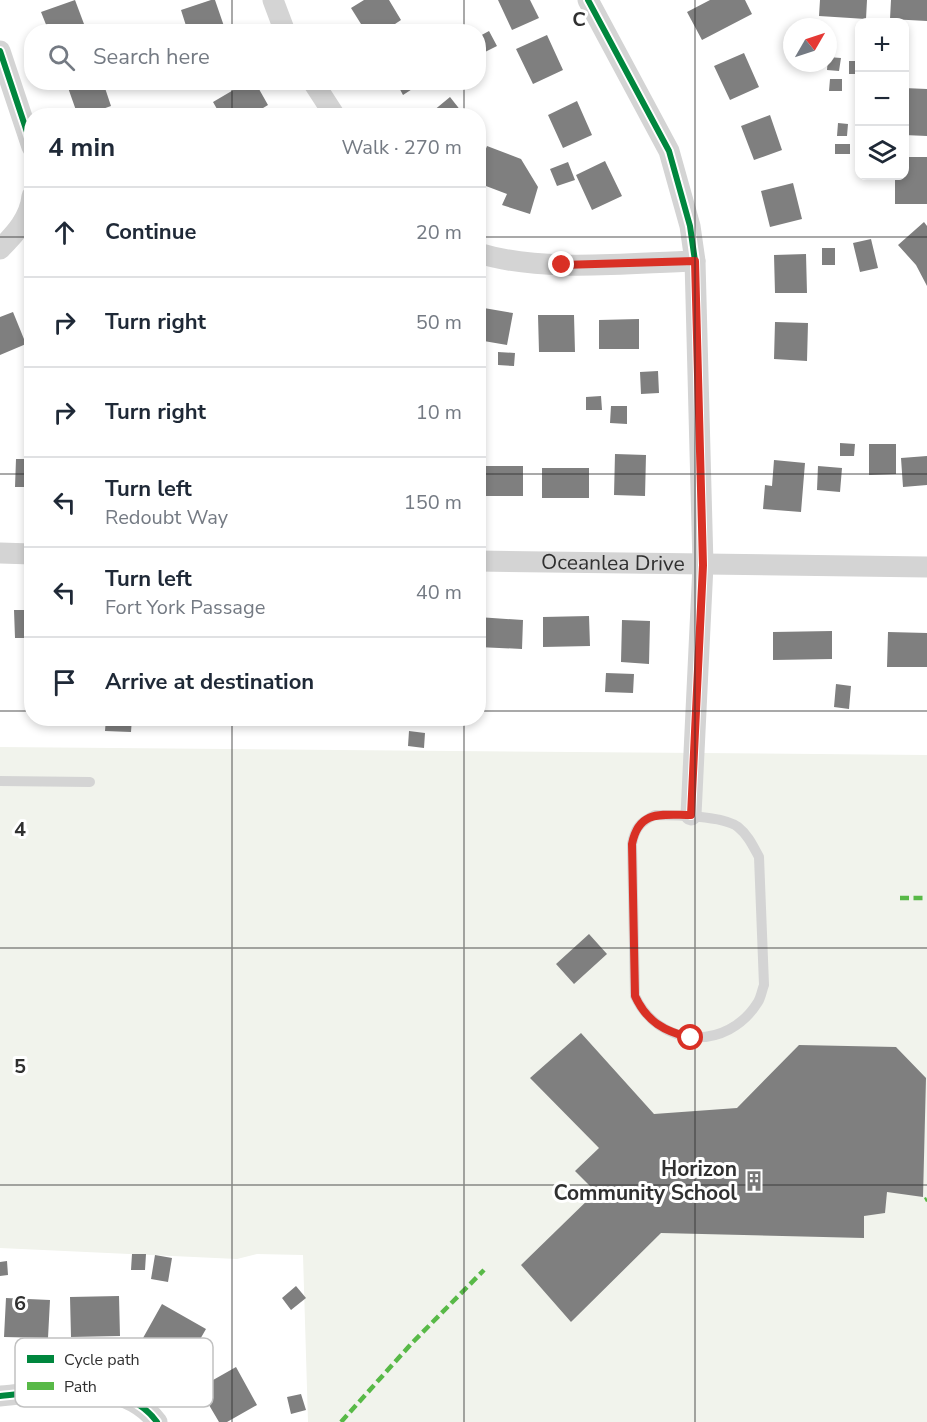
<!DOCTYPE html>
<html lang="en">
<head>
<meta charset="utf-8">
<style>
  :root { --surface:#fff; --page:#f2f2f3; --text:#1f2937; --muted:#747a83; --line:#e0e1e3 }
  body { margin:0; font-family:"Nunito Sans",sans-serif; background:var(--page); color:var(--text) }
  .controls { position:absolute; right:18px; top:18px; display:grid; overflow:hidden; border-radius:12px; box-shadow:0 3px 9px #0003 }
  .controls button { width:54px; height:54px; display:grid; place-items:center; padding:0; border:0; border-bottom:2px solid var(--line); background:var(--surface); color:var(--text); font:30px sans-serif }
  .compass { position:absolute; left:783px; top:18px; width:54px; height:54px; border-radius:50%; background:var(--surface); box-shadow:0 3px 9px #0003; rotate:51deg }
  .stop { position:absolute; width:18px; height:18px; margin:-14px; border:4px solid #d93025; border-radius:50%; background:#fff }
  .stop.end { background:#d93025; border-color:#fff; box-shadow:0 2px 6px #0008 }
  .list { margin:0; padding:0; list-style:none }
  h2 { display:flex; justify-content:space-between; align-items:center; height:78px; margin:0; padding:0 24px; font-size:26px }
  h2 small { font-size:20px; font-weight:400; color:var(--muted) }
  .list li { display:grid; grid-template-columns:39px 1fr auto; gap:18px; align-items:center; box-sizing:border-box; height:90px; padding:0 24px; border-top:2px solid var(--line) }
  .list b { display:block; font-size:22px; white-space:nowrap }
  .list p { margin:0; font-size:20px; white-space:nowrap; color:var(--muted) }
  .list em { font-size:20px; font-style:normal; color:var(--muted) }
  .icon { flex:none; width:33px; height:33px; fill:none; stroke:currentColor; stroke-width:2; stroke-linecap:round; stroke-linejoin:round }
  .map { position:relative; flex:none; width:927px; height:1422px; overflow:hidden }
  .search { position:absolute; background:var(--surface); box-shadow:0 3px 9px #0003; left:24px; top:24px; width:462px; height:66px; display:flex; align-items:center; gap:15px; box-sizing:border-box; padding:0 21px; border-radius:24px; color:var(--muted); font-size:22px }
  .panel { position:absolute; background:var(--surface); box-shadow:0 3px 9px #0003; left:24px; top:108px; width:462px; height:618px; border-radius:24px }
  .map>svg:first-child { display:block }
  .green { fill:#f1f3ec }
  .building { fill:#7f7f7f }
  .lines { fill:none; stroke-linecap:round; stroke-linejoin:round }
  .lane { stroke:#d4d4d4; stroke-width:10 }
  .street { stroke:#d4d4d4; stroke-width:21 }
  .quiet { stroke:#58b947; stroke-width:4.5; stroke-dasharray:9 4.5; stroke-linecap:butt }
  .cycleway-casing { stroke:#fff; stroke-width:10 }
  .cycleway { stroke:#00873e; stroke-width:6 }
  .route { stroke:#d93025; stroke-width:8 }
  .grid { fill:none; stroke:#303030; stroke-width:1.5; stroke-opacity:0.55 }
  .labels { text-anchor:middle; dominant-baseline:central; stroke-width:6; stroke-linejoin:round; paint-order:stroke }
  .street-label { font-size:21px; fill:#303030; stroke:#fff }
  .poi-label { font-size:21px; font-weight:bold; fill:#303030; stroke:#fff; text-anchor:end }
  .key { fill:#fff; stroke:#c1c1c1; stroke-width:1.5 }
  .key-label { font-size:16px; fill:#303030 }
  .grid-label { font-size:20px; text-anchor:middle; font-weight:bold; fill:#303030; stroke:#fff; stroke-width:6; stroke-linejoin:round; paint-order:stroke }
</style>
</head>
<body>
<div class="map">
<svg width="927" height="1422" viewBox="0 0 927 1422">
  <rect width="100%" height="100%" fill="#fff"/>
  <!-- green -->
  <path class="green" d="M 0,747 L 927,755 L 927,1422 L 308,1422 L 303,1255 L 257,1254 L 237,1259 L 0,1248 Z"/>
  <!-- building -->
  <path class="building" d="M 75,0 L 87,32 L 49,32 L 41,12 Z
    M 211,0 L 215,0 L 226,32 L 188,32 L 181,10 Z
    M 364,0 L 389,0 L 401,20 L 383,32 L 366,32 L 351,8 Z
    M 498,0 L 530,0 L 539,18 L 512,30 Z
    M 710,0 L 745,0 L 752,14 L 702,40 L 687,12 Z
    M 820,0 L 867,0 L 866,19 L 819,16 Z
    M 891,0 L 927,0 L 927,21 L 890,19 Z
    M 489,31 L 497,46 L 483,53 L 478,44 L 478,37 Z
    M 547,35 L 563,70 L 533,84 L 516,49 Z
    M 744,53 L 759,87 L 730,100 L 714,66 Z
    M 828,57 L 841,58 L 839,71 L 827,70 Z
    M 849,61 L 858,61 L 858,74 L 849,74 Z
    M 830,79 L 842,79 L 842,91 L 829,91 Z
    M 66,82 L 103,82 L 111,106 L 83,116 L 78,116 Z
    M 247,82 L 255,82 L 268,105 L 250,116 L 221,116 L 213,102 Z
    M 396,82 L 423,82 L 403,95 Z
    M 904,88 L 927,89 L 927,136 L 904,135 Z
    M 450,97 L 465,116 L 427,116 Z
    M 577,101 L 592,135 L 563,148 L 548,115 Z
    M 770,115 L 782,150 L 754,160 L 741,126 Z
    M 838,123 L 848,124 L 847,136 L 837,136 Z
    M 835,144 L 850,144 L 850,154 L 835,154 Z
    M 487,146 L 521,159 L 538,187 L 530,214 L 502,205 L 507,194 L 478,183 L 478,169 Z
    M 904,157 L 927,157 L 927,204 L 895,204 L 895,176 L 904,176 Z
    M 605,161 L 622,196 L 592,210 L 576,175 Z
    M 568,162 L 575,180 L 557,186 L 550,169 Z
    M 793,183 L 802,219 L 770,227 L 761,191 Z
    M 924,222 L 927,226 L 927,286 L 916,265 L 898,245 Z
    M 871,239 L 878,268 L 860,272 L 853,243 Z
    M 822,248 L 835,248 L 835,265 L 822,265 Z
    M 806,254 L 807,293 L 775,293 L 774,255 Z
    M 478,307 L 513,313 L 507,345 L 478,340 Z
    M 13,312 L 26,344 L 0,355 L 0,317 Z
    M 538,315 L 574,315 L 575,352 L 539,352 Z
    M 639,319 L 639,349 L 599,349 L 599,320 Z
    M 775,322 L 808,323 L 807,361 L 774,359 Z
    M 498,352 L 515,353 L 514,366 L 498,365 Z
    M 658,371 L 659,393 L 641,394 L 640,372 Z
    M 601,396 L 602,410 L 586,410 L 586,397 Z
    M 611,406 L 627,406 L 627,424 L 610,423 Z
    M 840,443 L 855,444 L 854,456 L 840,456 Z
    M 869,444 L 896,444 L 896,474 L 869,475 Z
    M 615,454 L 646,455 L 645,496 L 614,495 Z
    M 927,456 L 927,485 L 903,487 L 901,458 Z
    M 16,459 L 32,459 L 32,487 L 15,487 Z
    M 774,460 L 805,463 L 801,512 L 763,509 L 765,485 L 772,486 Z
    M 478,466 L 523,466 L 523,496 L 478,496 Z
    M 818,466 L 842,468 L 840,492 L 817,490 Z
    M 542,468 L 589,468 L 589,498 L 542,498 Z
    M 14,610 L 32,610 L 32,638 L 15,638 Z
    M 589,616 L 590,646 L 543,647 L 543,617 Z
    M 478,617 L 523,620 L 522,649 L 478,647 Z
    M 622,620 L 650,621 L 649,664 L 621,662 Z
    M 832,631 L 832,659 L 773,660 L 773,632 Z
    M 888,632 L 927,633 L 927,667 L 887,667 Z
    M 606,673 L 634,674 L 633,693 L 605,692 Z
    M 836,684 L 851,686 L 849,709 L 834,707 Z
    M 106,718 L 132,718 L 131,732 L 105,731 Z
    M 409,731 L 425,733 L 424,748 L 408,746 Z
    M 589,934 L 607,954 L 574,984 L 556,964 Z
    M 581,1033 L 654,1114 L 737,1108 L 799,1045 L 896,1047 L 926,1078 L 923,1197 L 887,1192 L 885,1213 L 864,1216 L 864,1238 L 661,1233 L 571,1322 L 521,1265 L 596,1192 L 575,1171 L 599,1148 L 530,1078 Z
    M 132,1254 L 146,1254 L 145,1270 L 131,1270 Z
    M 155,1255 L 172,1258 L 168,1282 L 151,1279 Z
    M 7,1261 L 8,1275 L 0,1276 L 0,1262 Z
    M 296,1286 L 306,1298 L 291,1310 L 282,1298 Z
    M 119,1296 L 120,1336 L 71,1337 L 70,1297 Z
    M 6,1298 L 50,1300 L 48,1338 L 4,1337 Z
    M 162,1304 L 206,1329 L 187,1362 L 143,1338 Z
    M 236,1367 L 257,1405 L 227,1422 L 219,1422 L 199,1388 Z
    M 301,1394 L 306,1410 L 291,1414 L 287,1397 Z"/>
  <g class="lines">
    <!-- lane -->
    <path class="lane" d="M 0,781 L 90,782
      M 655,815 C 673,815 724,816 738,827 C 748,835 753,846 759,857 L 764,985 C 762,990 761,997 758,1002 C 727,1052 659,1048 635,996 L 632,844 C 635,828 640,822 655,815 Z"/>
    <!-- street -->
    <g class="street">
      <path d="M 273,0 L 285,32"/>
      <path d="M 588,0 L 669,151 L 690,226 L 695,261 L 703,565 L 691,815"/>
      <path d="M 0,51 L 32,147"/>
      <path d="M 313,82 L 335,116"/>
      <path d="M 0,249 C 15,234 30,218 32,196"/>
      <path d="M 478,253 C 544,273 627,263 695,261"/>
      <path d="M 0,553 L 32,554"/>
      <path id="s1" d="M 478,561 L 927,567"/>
      <path d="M 0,1396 C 50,1392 122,1375 157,1422"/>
    </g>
    <!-- quiet -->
    <path class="quiet" d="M 900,898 L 927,898
      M 925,1200 L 927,1199
      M 341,1422 L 412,1343 L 484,1270"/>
    <!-- cycleway casing -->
    <g class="cycleway-casing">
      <path id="cycleway" d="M 588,0 L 669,151 L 690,226 L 695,261 L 703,565 L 691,815
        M 0,51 L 32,147
        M 0,1396 C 50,1392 122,1375 157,1422"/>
    </g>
    <!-- cycleway -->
    <use href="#cycleway" class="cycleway"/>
  </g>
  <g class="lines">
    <!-- route -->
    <path class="route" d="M 562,265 L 695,261 L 703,565 L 691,815 C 662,815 639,809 632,844 L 635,996 C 647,1022 664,1031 691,1038"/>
  </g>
  <!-- grid -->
  <path class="grid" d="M 232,0 L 232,32M 464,0 L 464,32M 695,0 L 695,1422M 232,82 L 232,116M 464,82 L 464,116M 0,237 L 32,237M 478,237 L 927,237M 0,474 L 32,474M 478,474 L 927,474M 0,711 L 32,711M 478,711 L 927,711M 232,718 L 232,1422M 464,718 L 464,1422M 0,948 L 927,948M 0,1185 L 927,1185"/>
  <!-- icons -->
  <defs>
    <g id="building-bare" transform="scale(1.62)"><path d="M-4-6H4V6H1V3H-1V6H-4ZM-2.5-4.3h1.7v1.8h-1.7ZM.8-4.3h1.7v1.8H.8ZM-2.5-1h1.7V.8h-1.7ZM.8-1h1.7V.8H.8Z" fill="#787878" stroke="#fff" stroke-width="2.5" paint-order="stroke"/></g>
  </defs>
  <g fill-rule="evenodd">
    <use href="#building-bare" x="754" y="1181"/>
  </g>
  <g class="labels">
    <!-- street labels -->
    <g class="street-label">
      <text stroke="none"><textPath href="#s1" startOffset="135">Oceanlea Drive</textPath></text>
    </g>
    <!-- poi labels -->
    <g class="poi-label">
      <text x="737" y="1169">Horizon<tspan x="737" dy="24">Community School</tspan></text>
    </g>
  </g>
  <!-- legend -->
  <rect x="15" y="1338" width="198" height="69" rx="9" class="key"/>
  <rect x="27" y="1355" width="27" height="8" fill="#00873e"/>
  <rect x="27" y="1382" width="27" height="8" fill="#58b947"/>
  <g class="key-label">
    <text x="64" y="1365">Cycle path</text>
    <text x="64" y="1392">Path</text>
  </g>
  <g class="grid-label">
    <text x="579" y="26">C</text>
    <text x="20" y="836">4</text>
    <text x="20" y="1073">5</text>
    <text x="20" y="1310">6</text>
  </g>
</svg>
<div class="controls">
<button>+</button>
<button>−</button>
<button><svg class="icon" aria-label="layers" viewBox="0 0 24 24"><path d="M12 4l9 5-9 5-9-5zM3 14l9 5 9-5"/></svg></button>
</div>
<svg class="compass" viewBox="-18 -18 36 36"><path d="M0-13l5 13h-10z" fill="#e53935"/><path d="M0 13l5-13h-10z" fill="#747a83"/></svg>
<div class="stop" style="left:691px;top:1038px"></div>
<div class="stop end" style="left:562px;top:265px"></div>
<div class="search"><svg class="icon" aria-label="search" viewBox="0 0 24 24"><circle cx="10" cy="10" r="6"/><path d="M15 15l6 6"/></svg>Search here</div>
<section class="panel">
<h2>4 min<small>Walk · 270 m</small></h2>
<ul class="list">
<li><svg class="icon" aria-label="ahead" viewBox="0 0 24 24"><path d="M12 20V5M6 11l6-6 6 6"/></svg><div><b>Continue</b></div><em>20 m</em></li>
<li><svg class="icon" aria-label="right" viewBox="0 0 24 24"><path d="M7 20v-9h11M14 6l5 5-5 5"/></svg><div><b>Turn right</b></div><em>50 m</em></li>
<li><svg class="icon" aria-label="right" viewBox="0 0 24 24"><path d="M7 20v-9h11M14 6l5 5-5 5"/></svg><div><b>Turn right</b></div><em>10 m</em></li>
<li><svg class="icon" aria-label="left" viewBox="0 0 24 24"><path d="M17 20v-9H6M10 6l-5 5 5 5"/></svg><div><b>Turn left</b><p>Redoubt Way</p></div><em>150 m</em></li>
<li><svg class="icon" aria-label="left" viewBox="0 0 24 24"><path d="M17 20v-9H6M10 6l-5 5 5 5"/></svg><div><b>Turn left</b><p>Fort York Passage</p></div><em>40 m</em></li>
<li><svg class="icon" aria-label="arrive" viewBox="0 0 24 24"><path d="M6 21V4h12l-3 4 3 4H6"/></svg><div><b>Arrive at destination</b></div></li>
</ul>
</section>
</div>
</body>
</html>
